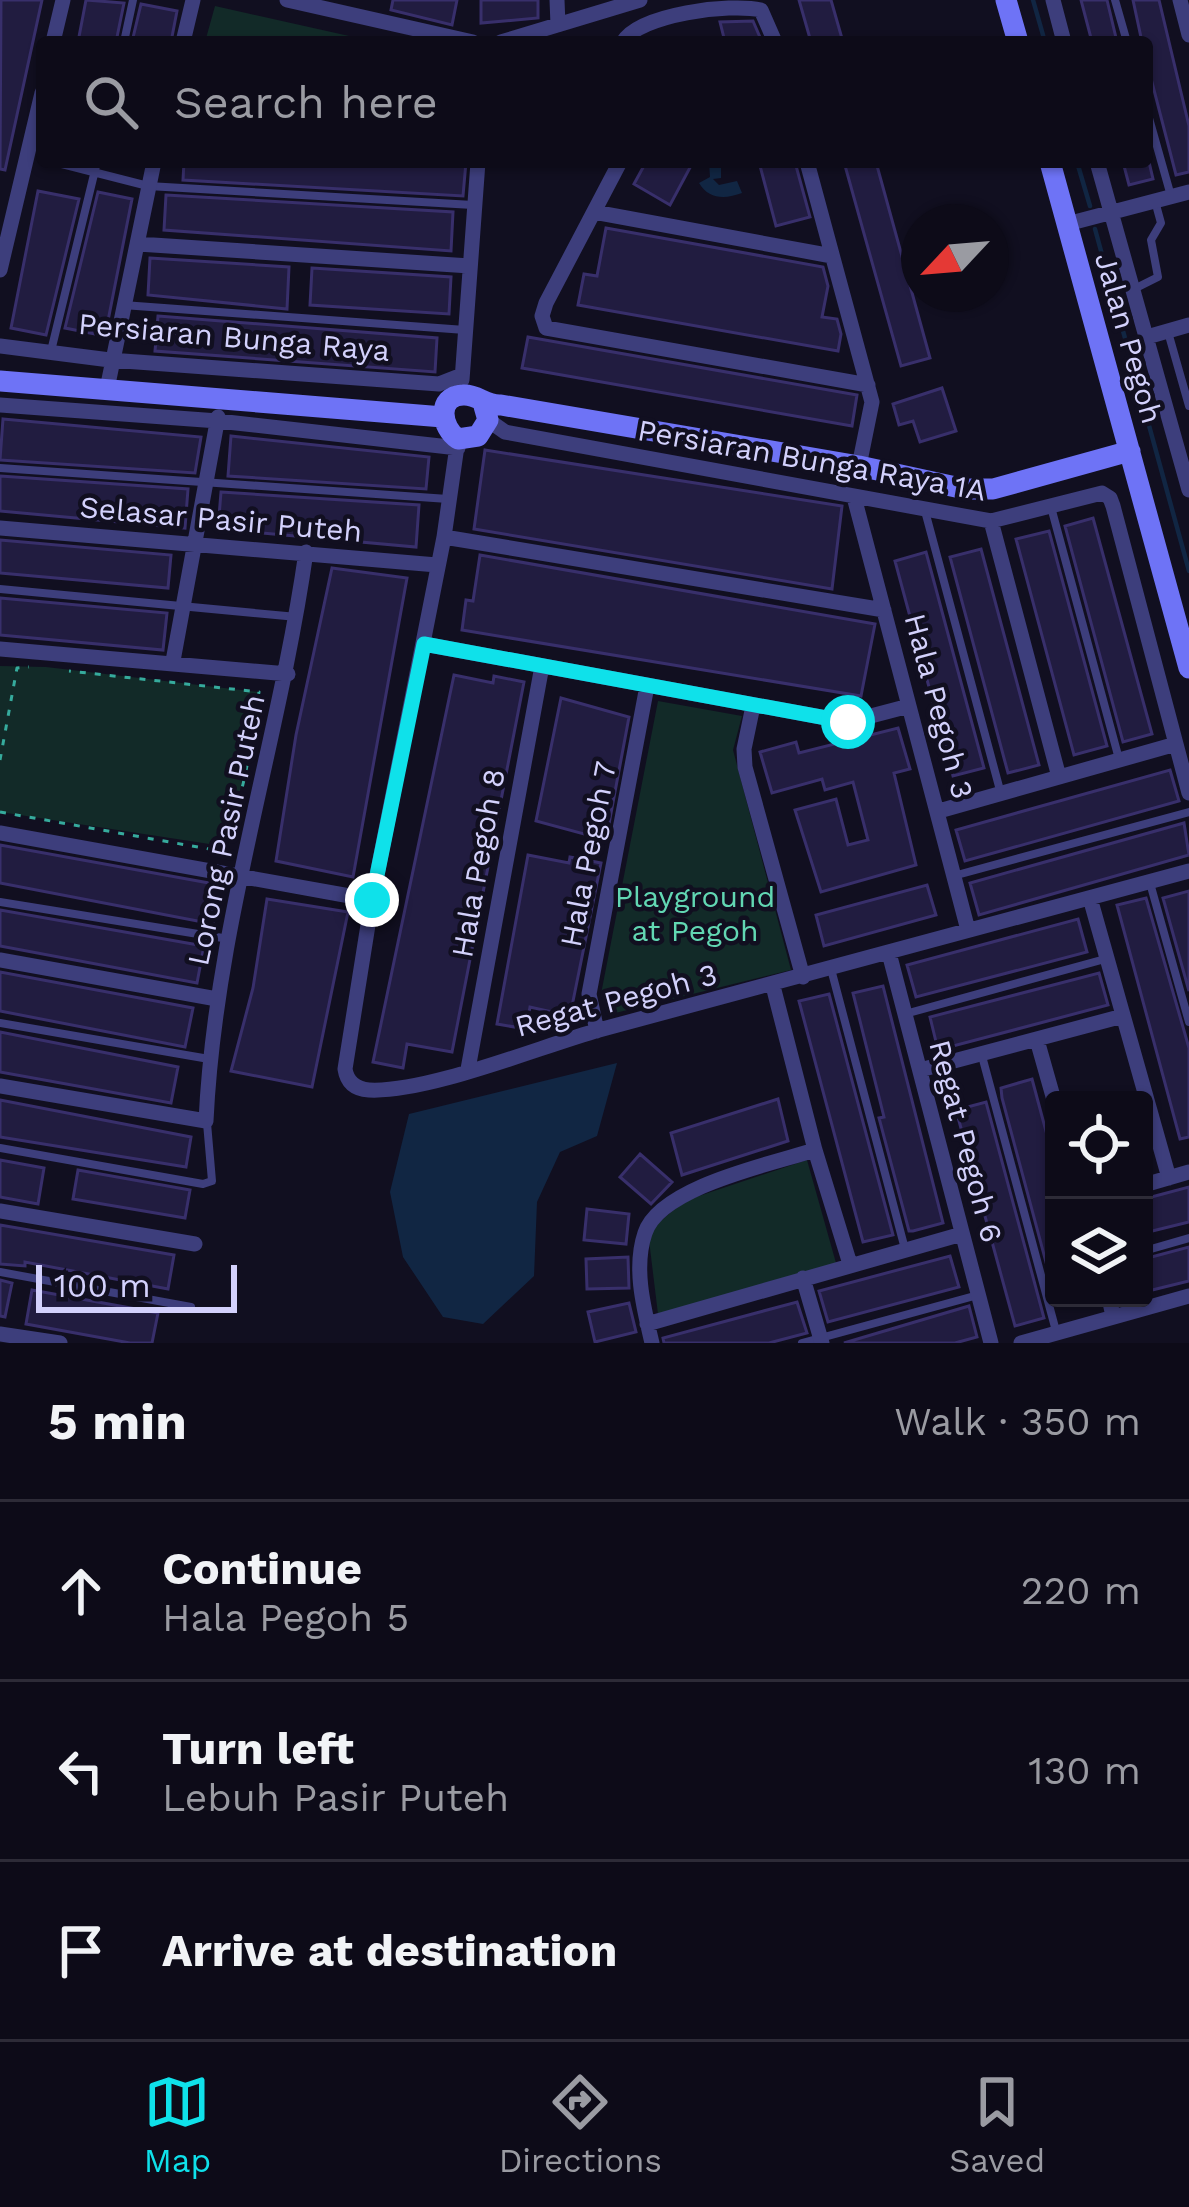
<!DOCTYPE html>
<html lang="en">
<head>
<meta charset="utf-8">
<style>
  :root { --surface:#0d0b18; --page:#1b1925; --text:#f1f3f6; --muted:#9a9ba2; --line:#2d2b37; --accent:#0fe1ea }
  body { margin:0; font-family:"Work Sans",sans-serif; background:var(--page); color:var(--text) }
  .controls { position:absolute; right:36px; bottom:36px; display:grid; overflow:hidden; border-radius:12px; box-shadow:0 3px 9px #0004 }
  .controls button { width:108px; height:108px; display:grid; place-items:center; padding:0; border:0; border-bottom:3px solid var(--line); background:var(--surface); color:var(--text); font:60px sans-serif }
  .compass { position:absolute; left:901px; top:204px; width:108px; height:108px; border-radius:50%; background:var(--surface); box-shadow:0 3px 9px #0004; rotate:244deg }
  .scale { position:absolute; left:36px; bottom:30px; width:201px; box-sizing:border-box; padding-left:12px; border:6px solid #d3d1fc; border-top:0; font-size:33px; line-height:42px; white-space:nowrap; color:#d3d1fc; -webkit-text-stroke:9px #110f20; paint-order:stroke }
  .stop { position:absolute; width:36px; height:36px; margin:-27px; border:9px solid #0fe1ea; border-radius:50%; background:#fff }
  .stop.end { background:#0fe1ea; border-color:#fff; box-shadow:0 3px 12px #0008 }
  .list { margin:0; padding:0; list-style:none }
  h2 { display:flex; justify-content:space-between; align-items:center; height:156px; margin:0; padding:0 48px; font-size:51px }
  h2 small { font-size:39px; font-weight:400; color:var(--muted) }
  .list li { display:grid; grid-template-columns:78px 1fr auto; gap:36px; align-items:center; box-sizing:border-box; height:180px; padding:0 48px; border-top:3px solid var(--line) }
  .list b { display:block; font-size:45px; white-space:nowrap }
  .list p { margin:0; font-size:39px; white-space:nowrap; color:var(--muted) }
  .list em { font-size:39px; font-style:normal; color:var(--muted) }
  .icon { flex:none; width:66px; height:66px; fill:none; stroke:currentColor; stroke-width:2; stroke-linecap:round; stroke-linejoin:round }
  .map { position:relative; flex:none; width:1189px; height:1343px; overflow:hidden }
  .search { position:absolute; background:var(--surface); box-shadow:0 3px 9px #0004; left:36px; right:36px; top:36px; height:132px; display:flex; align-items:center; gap:30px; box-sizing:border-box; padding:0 42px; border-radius:12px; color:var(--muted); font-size:45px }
  .sheet { height:696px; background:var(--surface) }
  nav { display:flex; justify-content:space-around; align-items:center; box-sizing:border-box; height:168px; border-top:3px solid var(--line); background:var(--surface); font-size:33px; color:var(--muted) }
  nav a { display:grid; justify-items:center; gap:6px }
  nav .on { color:var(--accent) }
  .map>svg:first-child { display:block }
  .green { fill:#122a28 }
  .water { fill:#112643 }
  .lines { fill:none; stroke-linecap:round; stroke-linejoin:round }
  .stream { stroke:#112643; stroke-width:4.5 }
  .building { fill:#211c40; stroke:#382f6b; stroke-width:3 }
  .path { stroke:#36ab9d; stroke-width:3; stroke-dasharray:6 9; stroke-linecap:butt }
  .lane { stroke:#3d3e7c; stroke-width:8 }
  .street { stroke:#3d3e7c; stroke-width:15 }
  .secondary { stroke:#6e73f6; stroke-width:21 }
  .route { stroke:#0fe1ea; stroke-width:15 }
  .labels { text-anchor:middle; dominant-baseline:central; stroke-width:9; stroke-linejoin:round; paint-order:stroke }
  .street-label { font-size:30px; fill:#d3d1fc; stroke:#110f20 }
  .park-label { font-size:30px; fill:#62d7b3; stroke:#110f20 }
</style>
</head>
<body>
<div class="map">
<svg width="1189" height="1343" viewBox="0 0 1189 1343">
  <rect width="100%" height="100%" fill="#110f20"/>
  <!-- green -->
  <path class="green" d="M 215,6 L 376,42 L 205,42 Z
    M 0,666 L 46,667 L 259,692 L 229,847 L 0,812 Z
    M 658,701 L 742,716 L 733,750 L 791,970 L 607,1015 L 601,994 Z
    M 807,1160 L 836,1263 L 658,1314 L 648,1232 L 684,1201 Z"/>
  <!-- water -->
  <path class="water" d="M 709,162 L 721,162 L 721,178 L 713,179 L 719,185 L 737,181 L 742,193 C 726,199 709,200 699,183 L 710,177 Z
    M 617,1063 L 597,1136 L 560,1152 L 537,1202 L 534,1276 L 483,1324 L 443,1317 L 403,1257 L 390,1192 L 409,1114 Z"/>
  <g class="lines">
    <!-- stream -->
    <path class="stream" d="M 1033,0 L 1045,42
      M 1077,162 L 1090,206
      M 1095,229 L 1189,571"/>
  </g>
  <!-- building -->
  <path class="building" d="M 1,0 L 42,0 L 5,170 L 0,169 Z
    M 86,0 L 124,3 L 116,42 L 78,42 Z
    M 393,0 L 457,0 L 452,25 L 391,10 Z
    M 481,0 L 538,0 L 538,18 L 481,23 Z
    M 799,0 L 831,0 L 843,42 L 811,42 Z
    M 1081,0 L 1107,0 L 1117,42 L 1092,42 Z
    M 1133,0 L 1159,0 L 1189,126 L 1189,172 L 1176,175 L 1147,63 L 1147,42 L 1142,42 Z
    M 141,4 L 177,11 L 171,42 L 132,42 Z
    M 753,21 L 762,42 L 725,42 L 720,22 Z
    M 184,162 L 466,162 L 463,196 L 183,180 Z
    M 646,162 L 693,162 L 670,205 L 634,184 Z
    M 759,162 L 795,162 L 810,217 L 776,226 Z
    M 844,162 L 876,162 L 930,358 L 901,366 Z
    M 1123,162 L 1149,162 L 1153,179 L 1129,185 Z
    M 38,191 L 79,199 L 46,335 L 11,328 Z
    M 98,192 L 132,199 L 105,336 L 65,328 Z
    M 166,195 L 453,212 L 451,251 L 164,230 Z
    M 606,228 L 823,267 L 828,286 L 822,317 L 837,319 L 841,334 L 838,351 L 578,305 L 584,274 L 597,276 Z
    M 150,258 L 289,267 L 287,309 L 148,295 Z
    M 312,268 L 451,277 L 449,314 L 310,305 Z
    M 158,316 L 437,338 L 435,372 L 155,351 Z
    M 528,337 L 857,395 L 852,426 L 522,368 Z
    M 942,388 L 956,431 L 920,442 L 913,421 L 899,425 L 893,404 Z
    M 3,419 L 201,437 L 195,473 L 0,460 Z
    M 231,436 L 429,457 L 426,489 L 228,476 Z
    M 485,450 L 842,506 L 832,589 L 474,529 Z
    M 0,476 L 188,489 L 185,528 L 0,511 Z
    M 221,492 L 419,505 L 416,547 L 218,529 Z
    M 1093,518 L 1152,734 L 1123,742 L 1065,526 Z
    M 1049,531 L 1107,746 L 1074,755 L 1016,539 Z
    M 0,540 L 171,555 L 168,588 L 0,573 Z
    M 981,549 L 1039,765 L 1008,773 L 950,557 Z
    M 926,552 L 984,768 L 953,776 L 895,561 Z
    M 480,555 L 875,624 L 861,696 L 462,630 L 466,600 L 473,601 Z
    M 332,568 L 407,578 L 353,877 L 276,861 L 296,735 Z
    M 0,598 L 167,613 L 163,650 L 0,635 Z
    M 454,675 L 493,683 L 494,676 L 524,682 L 452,1052 L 407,1044 L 403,1068 L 373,1062 Z
    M 561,698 L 629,717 L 606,840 L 536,821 Z
    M 898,728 L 910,769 L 894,773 L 916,865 L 821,892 L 795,810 L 836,799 L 848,845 L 868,840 L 853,782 L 825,790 L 822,779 L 772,793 L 760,752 L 796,742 L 799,753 Z
    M 1170,770 L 1179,801 L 965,861 L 956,830 Z
    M 1184,823 L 1189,855 L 979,915 L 970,883 Z
    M 0,845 L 220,885 L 213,924 L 0,883 Z
    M 528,855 L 569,863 L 570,857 L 601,863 L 570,1016 L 530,1007 L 526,1029 L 497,1024 Z
    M 927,885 L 936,915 L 824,946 L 816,915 Z
    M 1189,891 L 1189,991 L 1163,898 Z
    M 1146,898 L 1189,1048 L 1189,1137 L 1180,1139 L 1117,905 Z
    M 267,899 L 348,912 L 312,1087 L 231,1071 L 253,988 Z
    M 0,910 L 204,946 L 197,983 L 0,946 Z
    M 1078,919 L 1087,952 L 916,997 L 907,965 Z
    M 0,972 L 193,1008 L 185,1047 L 0,1011 Z
    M 1099,973 L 1108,1005 L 938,1050 L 930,1017 Z
    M 883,986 L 943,1223 L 913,1231 L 909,1231 L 879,1118 L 884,1117 L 853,993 Z
    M 829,994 L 893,1235 L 863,1242 L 799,1001 Z
    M 0,1032 L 178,1067 L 171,1103 L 0,1072 Z
    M 1032,1079 L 1054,1161 L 1054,1292 L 1002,1098 L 1001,1088 Z
    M 778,1099 L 788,1141 L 682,1175 L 671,1133 Z
    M 0,1100 L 191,1137 L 186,1167 L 0,1137 Z
    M 986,1102 L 1044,1318 L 1015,1326 L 956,1110 Z
    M 640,1154 L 672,1182 L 651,1204 L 620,1177 Z
    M 0,1160 L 44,1168 L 38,1204 L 0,1197 Z
    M 78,1170 L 190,1190 L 185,1218 L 73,1199 Z
    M 1189,1187 L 1189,1222 L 1144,1233 L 1144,1199 Z
    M 587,1209 L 629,1214 L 626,1244 L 584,1240 Z
    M 0,1225 L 174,1255 L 168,1289 L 25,1262 L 25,1266 L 0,1264 Z
    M 1189,1247 L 1189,1281 L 1144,1292 L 1144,1259 Z
    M 950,1256 L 959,1287 L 828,1322 L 819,1291 Z
    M 628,1257 L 629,1288 L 587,1289 L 586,1259 Z
    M 0,1280 L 12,1283 L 5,1317 L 0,1316 Z
    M 32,1290 L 158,1313 L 152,1343 L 130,1343 L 26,1324 Z
    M 797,1302 L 807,1333 L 769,1343 L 664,1343 L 663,1338 Z
    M 629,1303 L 636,1332 L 595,1342 L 588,1312 Z
    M 969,1306 L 977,1337 L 955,1343 L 844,1343 Z"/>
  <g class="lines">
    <!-- path -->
    <path class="path" d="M 0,760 L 17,668 L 29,667
      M 0,812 L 209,849 C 245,828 251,732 259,692 L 69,671"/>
    <!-- lane -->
    <path class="lane" d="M 1115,0 L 1127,42
      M 124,42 L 133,0
      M 1147,111 L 1171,196
      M 54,162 L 148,186 L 473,205
      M 1134,289 L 1158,277 L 1151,240 L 1161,223 L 1155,201
      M 123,305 L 465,330
      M 1168,332 L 1189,406
      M 51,351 L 97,162
      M 0,468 L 448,499
      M 1051,507 L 1119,759
      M 925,511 L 1001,794
      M 0,589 L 297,617
      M 957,875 L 1189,812
      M 1150,883 L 1189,1022
      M 0,902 L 229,939
      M 831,969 L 905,1249
      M 905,1014 L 1105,959
      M 0,1023 L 209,1059
      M 982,1056 L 1056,1331
      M 0,1148 L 203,1184 L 212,1181 L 207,1123
      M 1144,1251 L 1189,1238
      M 0,1272 L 191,1307
      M 802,1343 L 978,1295"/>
    <!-- street -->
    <path class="street" d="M 287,0 L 473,42
      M 557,0 L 558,25
      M 1053,0 L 1064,42
      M 1180,0 L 1189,35
      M 53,42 L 63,0
      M 183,42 L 193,0
      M 501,42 L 640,0
      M 623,42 C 640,14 730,3 761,10 L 775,42
      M 620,162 L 546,303 L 542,316 L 546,328 L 868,385
      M 807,162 L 872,402 L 859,466
      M 1097,162 L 1189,490
      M 594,212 L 832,256
      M 1067,224 L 1189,192
      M 138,244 L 470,266
      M 0,270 L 42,93
      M 1147,337 L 1189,325
      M 0,346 L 110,360 L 439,384 L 462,375
      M 462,380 L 478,162
      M 107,389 L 154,162
      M 0,405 L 218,421 L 458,448
      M 488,420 L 505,432 L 991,521 L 1102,493 L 1110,498 L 1113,506 L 1189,793
      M 458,439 L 444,537 L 372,900 L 345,1069 C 347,1082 355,1089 369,1090 C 427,1093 539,1047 599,1030 C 795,977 992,924 1189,871
      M 854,497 L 968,930
      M 991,521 L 1059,777
      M 0,528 L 437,565
      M 444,537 L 884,610
      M 424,644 L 848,722 L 909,706
      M 0,649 L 288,674
      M 173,661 L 218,417
      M 753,706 L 744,749 L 745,767 L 803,977
      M 939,811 L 1176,744
      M 0,833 L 372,900
      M 1090,898 L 1169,1178
      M 889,953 L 991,1343
      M 0,960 L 217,999
      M 773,986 L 815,1150 L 850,1264
      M 597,1031 L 589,994 L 647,686
      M 1037,1040 L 1054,1100
      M 468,1069 L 542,666
      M 920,1070 L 1123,1016
      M 0,1086 L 206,1121 C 215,928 279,742 306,552
      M 1144,1185 L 1189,1172
      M 0,1211 L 195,1244
      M 803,1278 L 822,1343
      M 1109,1298 L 1113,1316
      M 647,1324 L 962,1234
      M 0,1334 L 60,1343
      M 652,1343 C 644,1309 633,1268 645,1233 C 660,1187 771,1164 815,1150
      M 1021,1343 L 1189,1296"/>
    <!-- secondary -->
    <path class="secondary" d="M 1006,0 L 1018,42
      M 1050,162 L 1189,668
      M 0,381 L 443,417
      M 484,406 L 488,420 L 478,436 L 458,439 C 441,428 436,396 463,395 C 478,394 485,406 501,405 L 859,466 L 965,489 L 993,489 L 1130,451"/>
  </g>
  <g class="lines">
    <!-- route -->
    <path class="route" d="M 372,900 L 424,644 L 848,722"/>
  </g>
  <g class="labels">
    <!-- street labels -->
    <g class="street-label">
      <text transform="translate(234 337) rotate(5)">Persiaran Bunga Raya</text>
      <text transform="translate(1129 338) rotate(74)">Jalan Pegoh</text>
      <text transform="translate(812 460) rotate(10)">Persiaran Bunga Raya 1A</text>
      <text transform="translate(221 519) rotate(5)">Selasar Pasir Puteh</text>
      <text transform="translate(939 706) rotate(75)">Hala Pegoh 3</text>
      <text transform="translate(226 830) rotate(-78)">Lorong Pasir Puteh</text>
      <text transform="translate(588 854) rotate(-79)">Hala Pegoh 7</text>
      <text transform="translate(478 863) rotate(-80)">Hala Pegoh 8</text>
      <text transform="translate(616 1000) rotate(-15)">Regat Pegoh 3</text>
      <text transform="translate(966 1141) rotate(75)">Regat Pegoh 6</text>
    </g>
    <!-- park labels -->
    <g class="park-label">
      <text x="695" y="896">Playground<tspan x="695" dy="34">at Pegoh</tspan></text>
    </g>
  </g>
</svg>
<div class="controls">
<button><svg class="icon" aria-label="locate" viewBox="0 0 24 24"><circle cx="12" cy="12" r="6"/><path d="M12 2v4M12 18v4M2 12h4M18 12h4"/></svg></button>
<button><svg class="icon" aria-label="layers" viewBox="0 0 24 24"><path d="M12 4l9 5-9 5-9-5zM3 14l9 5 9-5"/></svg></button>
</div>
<svg class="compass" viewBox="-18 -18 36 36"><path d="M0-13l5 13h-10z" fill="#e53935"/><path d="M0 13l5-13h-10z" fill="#9a9ba2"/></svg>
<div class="scale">100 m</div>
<div class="stop" style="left:848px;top:722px"></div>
<div class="stop end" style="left:372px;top:900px"></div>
<div class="search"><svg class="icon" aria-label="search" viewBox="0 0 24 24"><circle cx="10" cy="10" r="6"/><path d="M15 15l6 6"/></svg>Search here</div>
</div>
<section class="sheet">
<h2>5 min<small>Walk · 350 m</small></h2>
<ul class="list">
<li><svg class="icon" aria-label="ahead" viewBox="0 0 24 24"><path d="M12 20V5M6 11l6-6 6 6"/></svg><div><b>Continue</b><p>Hala Pegoh 5</p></div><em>220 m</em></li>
<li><svg class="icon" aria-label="left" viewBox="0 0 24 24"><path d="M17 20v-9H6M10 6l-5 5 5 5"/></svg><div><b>Turn left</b><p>Lebuh Pasir Puteh</p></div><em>130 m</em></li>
<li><svg class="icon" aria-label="arrive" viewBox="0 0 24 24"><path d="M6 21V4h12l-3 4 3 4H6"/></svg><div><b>Arrive at destination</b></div></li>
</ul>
</section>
<nav>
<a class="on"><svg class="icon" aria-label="map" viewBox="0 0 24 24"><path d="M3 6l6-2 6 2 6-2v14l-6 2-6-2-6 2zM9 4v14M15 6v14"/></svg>Map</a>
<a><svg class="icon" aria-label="directions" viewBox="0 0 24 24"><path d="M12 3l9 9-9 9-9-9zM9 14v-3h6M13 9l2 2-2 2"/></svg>Directions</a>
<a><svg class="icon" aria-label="saved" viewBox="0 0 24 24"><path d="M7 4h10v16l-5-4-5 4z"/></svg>Saved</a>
</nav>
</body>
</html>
